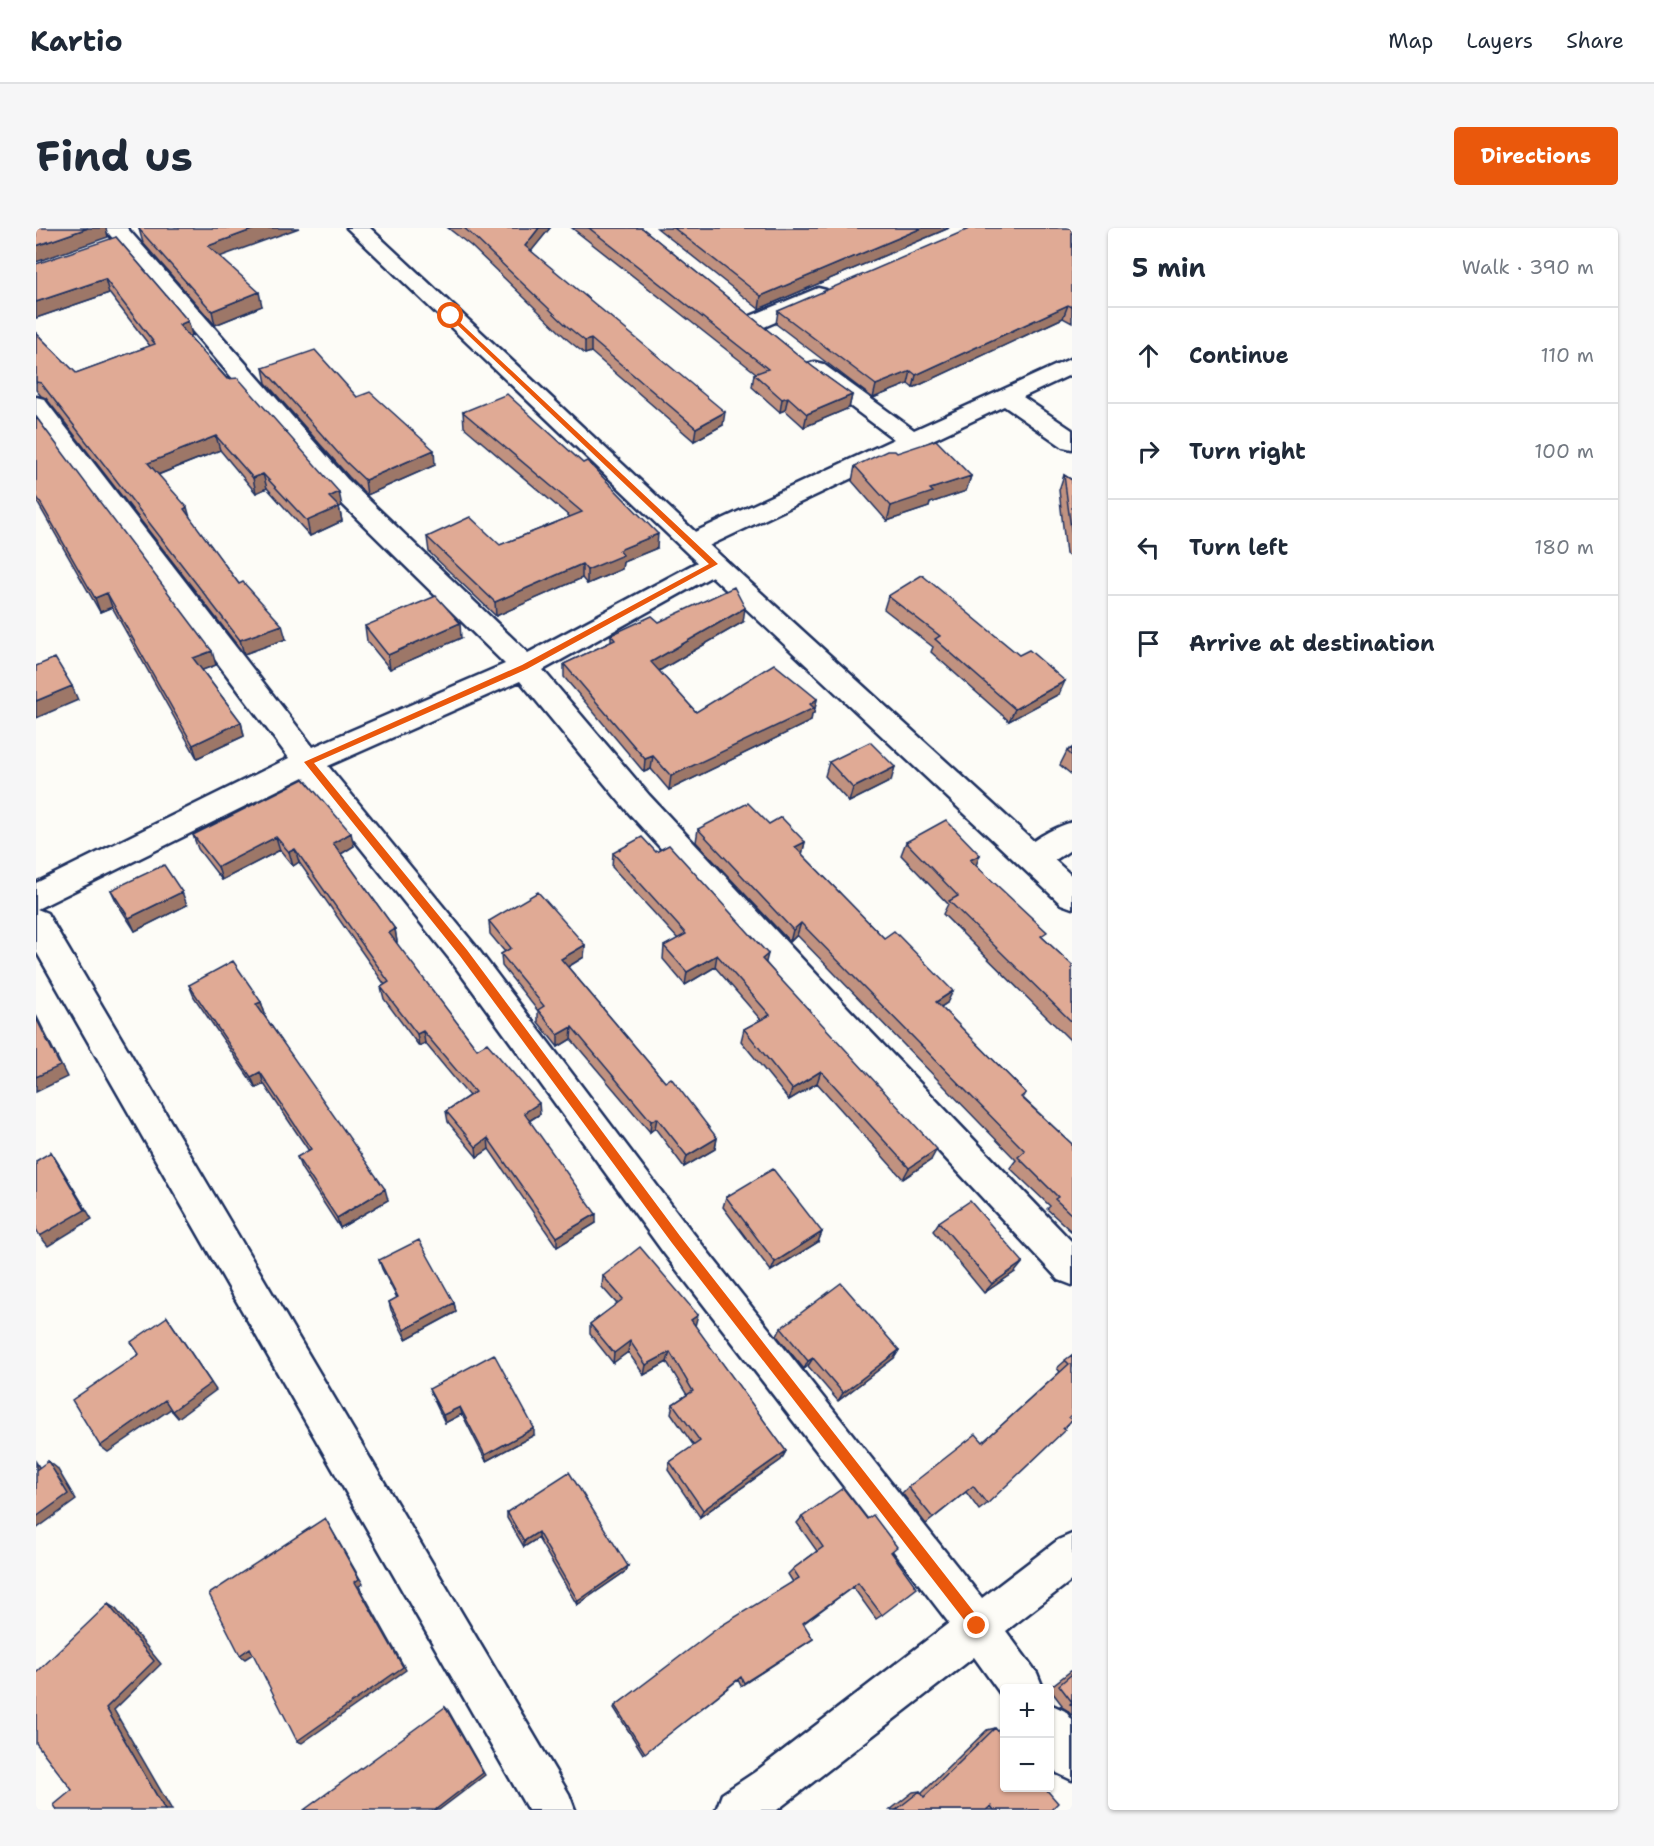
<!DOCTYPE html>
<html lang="en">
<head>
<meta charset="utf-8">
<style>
  :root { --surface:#fff; --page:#f6f6f7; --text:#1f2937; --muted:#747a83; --line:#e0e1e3; --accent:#ea580c }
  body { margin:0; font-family:"Shantell Sans",sans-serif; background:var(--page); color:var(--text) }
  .controls { position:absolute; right:18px; bottom:18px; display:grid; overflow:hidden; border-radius:6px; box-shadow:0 2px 4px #0004 }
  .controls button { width:54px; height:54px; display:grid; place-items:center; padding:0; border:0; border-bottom:2px solid var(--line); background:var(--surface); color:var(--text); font:30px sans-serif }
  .stop { position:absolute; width:18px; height:18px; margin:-14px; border:4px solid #ea580c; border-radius:50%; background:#fff }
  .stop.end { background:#ea580c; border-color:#fff; box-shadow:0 2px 6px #0008 }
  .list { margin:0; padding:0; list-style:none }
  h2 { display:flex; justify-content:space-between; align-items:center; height:78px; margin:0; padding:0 24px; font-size:26px }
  h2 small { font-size:20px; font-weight:400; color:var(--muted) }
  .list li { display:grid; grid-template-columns:39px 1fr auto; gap:18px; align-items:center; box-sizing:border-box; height:96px; padding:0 24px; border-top:2px solid var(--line) }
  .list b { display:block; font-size:22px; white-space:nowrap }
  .list em { font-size:20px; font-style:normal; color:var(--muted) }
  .icon { flex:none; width:33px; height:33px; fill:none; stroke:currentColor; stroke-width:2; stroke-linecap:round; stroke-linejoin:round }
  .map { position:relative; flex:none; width:1036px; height:1582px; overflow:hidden; border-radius:6px }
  header { display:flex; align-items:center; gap:36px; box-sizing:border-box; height:84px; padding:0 30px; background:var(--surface); border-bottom:2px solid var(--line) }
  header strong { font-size:28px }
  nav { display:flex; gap:33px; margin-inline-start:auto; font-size:21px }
  .intro { display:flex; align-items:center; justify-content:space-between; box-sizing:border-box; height:144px; padding:0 36px }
  h1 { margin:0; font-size:42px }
  .button { padding:15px 27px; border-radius:6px; background:var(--accent); color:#fff; font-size:21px; font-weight:700 }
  main { display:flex; gap:36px; padding:0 36px }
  aside { flex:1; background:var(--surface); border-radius:6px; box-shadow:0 2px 4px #0004 }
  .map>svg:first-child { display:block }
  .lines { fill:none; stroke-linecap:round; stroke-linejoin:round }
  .minor-casing { stroke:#1b2f5e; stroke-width:5 }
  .major-casing { stroke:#1b2f5e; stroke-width:5 }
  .minor { fill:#fdfcf7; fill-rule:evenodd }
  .major { fill:#fdfcf7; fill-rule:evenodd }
  .wall { fill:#c19280; stroke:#1b2f5e; stroke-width:1.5 }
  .shaded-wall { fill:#9d7768; stroke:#1b2f5e; stroke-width:1.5 }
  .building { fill:#e0aa95; stroke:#1b2f5e; stroke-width:1.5 }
  .route { fill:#ea580c }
</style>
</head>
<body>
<header>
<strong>Kartio</strong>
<nav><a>Map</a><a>Layers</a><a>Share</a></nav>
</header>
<div class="intro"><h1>Find us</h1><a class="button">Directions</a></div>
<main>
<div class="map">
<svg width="1036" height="1582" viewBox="0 0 1036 1582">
  <rect width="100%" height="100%" fill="#fdfcf7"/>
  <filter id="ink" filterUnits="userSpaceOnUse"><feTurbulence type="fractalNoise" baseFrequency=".0167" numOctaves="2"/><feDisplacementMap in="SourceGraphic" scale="12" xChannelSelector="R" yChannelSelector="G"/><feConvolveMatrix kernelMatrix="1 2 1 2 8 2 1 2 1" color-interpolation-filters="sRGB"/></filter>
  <g filter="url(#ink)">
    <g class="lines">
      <!-- minor casing -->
      <g class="minor-casing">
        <path id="minor" d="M 68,0 L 91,0 L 311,251 L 492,425 L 669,330 L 678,327 L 687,330 L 691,336 L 687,342 L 507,442 L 613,567 L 812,780 L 1036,1014 L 1036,1057 L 1023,1052 L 788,800 L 591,583 L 484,453 L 292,538 L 438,716 L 653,1000 L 946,1370 L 1022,1312 L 1036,1306 L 1036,1352 L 970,1403 L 1001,1445 L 1007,1460 L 969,1460 L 969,1472 L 938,1429 L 741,1582 L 680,1582 L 686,1566 L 719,1544 L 913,1395 L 627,1024 L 416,734 L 268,549 L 1,681 L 11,685 L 533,1566 L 539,1582 L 492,1582 L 0,723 L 0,655 L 253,530 L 0,193 L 0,169 L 8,171 L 277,519 L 469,436 L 293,263 Z
          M 782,60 L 790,62 L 793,67 L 790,72 L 728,99 L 720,101 L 712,99 L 709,94 L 712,89 Z
          M 1036,130 L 1036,146 L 987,169 L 1036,202 L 1036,221 L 1027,219 L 968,178 L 666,321 L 657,324 L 648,321 L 644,315 L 648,309 L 858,211 L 771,146 L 767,141 L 771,136 L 779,134 L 787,136 L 878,202 Z
          M 1036,594 L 1036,621 C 1020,631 1005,645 986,639 L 982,630 C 990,613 1018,600 1036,594 Z
          M 1014,1476 L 1029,1483 L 1036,1492 L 1036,1552 L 1021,1545 L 1014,1535 Z"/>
      </g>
      <!-- major casing -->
      <g class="major-casing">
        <path id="major" d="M 311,0 L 334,0 L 687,330 L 1036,648 L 1036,680 L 1025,676 L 669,342 Z"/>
      </g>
      <!-- minor -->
      <use href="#minor" class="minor"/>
      <!-- major -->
      <use href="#major" class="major"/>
    </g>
    <!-- wall -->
    <path class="wall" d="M 412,0 L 514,0 L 495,23 L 687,197 L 658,213 L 555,124 L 549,126 L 532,112 L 435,18 Z
      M 536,0 L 606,0 L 777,139 L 816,167 L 813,180 L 768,199 L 749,182 L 744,184 L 716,159 L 718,146 L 720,145 Z
      M 621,0 L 913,0 L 723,81 Z
      M 1036,0 L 1036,95 L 1027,90 L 877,160 L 872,156 L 837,170 L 740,96 L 742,83 Z
      M 103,1 L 185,29 L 226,78 L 179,97 L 107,15 Z
      M 80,9 L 152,93 L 156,107 L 153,108 L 306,278 L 303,279 L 306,293 L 274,308 L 231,260 L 220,265 L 184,222 L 122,247 L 203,356 L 250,411 L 208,426 L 10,170 L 5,168 L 0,162 L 0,105 L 40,145 L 114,118 L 73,65 L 0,90 Z
      M 227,140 L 321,169 L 399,237 L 331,267 L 313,249 L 230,155 Z
      M 427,184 L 621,320 L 587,334 L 586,341 L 551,356 L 546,350 L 460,388 L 393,324 L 391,309 L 464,317 L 534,289 L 428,199 Z
      M 0,189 L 180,437 L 166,442 L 205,494 L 208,508 L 161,530 L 76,379 L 64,384 L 0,272 Z
      M 861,225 L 935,248 L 930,263 L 894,275 L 893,279 L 851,293 L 816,253 L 819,238 Z
      M 1028,247 L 1036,252 L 1036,330 L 1030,326 L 1023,262 Z
      M 852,368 L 1023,466 L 973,493 L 895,424 L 897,419 L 848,381 Z
      M 623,394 L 707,394 L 623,443 L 660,484 L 781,471 L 778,485 L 776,486 L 775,493 L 633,562 L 615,541 L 608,544 L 528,449 L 528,436 L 575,414 L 575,407 Z
      M 329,398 L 425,410 L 354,441 L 331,413 Z
      M 1036,520 L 1036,547 L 1024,537 L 1031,523 Z
      M 793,534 L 855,553 L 813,574 L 789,548 Z
      M 268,551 L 318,618 L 305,626 L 359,701 L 361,714 L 360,715 L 441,821 L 504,886 L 493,893 L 560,995 L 521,1019 L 453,921 L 441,929 L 412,894 L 410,883 L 433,868 L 389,815 L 383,818 L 348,771 L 345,759 L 349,757 L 263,634 L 257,638 L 244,622 L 186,652 L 162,621 L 157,607 Z
      M 733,596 L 769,614 L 766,626 L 911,775 L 905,779 L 990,865 L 987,870 L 1036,916 L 1036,1004 L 1011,981 L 1014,978 L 974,940 L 980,932 L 761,707 L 754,714 L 660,614 L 662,601 Z
      M 870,614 L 940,638 L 1007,710 L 1036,737 L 1036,814 L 907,686 L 912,676 L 865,627 Z
      M 620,624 L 730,735 L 895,932 L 867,951 L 781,855 L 753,872 L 705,813 L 708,801 L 725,792 L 679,739 L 649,757 L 627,731 L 628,718 L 642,711 L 576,639 L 577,625 Z
      M 75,662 L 151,677 L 99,703 L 81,675 Z
      M 453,693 L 549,717 L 548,729 L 532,739 L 629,854 L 681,910 L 679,921 L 648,939 L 619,900 L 614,904 L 535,811 L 522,819 L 502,794 L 502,783 L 466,738 L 465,726 L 469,724 L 454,706 Z
      M 153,757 L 225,774 L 229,786 L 228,787 L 352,972 L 304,1000 L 265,940 L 261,929 L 273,923 L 228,856 L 220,860 L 158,769 Z
      M 690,969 L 786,1004 L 782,1014 L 735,1043 L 687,979 Z
      M 903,994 L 979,1044 L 948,1065 L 897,1003 Z
      M 343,1032 L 418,1075 L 420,1084 L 370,1111 L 355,1082 L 353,1074 L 361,1070 L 346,1041 Z
      M 567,1048 L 659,1098 L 750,1223 L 745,1232 L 664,1289 L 632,1242 L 634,1234 L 658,1218 L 635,1185 L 637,1176 L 651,1167 L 631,1134 L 608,1147 L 592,1124 L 577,1135 L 554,1106 L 554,1096 L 581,1076 L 566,1059 Z
      M 745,1100 L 863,1122 L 858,1130 L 802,1173 L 772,1138 L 768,1141 L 741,1108 Z
      M 1036,1127 L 1033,1189 L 951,1276 L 943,1282 L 930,1264 L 890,1296 L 866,1265 L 872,1259 L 947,1214 L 1024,1144 L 1021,1140 Z
      M 393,1161 L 498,1207 L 450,1233 L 426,1186 L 409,1195 L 396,1168 Z
      M 471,1284 L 592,1338 L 590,1343 L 541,1377 L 502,1310 L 488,1319 L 471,1290 Z
      M 766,1289 L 855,1324 L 846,1387 L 840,1391 L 817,1359 L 767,1396 L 777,1411 L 705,1458 L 702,1452 L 607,1526 L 578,1480 L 579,1478 L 757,1354 L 752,1346 L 757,1341 L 781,1323 L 761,1295 Z
      M 1036,1442 L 1036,1488 L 1031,1482 L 1024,1478 L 1026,1477 L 1013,1460 Z
      M 959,1500 L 1015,1582 L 854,1582 L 877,1564 L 884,1563 L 886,1565 L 951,1502 Z"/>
    <!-- shaded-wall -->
    <path class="shaded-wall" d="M 52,0 L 70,0 L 72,9 L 0,34 L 0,18 Z
      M 221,0 L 263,0 L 175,32 L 172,18 Z
      M 503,0 L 514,0 L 489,31 L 489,18 Z
      M 886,0 L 913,0 L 723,81 L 725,68 Z
      M 69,51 L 73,65 L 0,90 L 0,74 Z
      M 223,64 L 226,78 L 179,97 L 176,83 Z
      M 1032,77 L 1027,90 L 877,160 L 880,147 Z
      M 152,93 L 156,107 L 146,111 L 143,97 Z
      M 555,111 L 555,124 L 549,126 L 549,113 Z
      M 875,143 L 872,156 L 837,170 L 840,157 Z
      M 816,167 L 813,180 L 768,199 L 771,186 Z
      M 752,169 L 749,182 L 744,184 L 746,171 Z
      M 689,184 L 687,197 L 658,213 L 660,200 Z
      M 180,208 L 184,222 L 116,249 L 112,235 Z
      M 398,222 L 399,237 L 331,267 L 329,252 Z
      M 227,246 L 231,260 L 220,265 L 217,250 Z
      M 935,248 L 930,263 L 894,275 L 893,279 L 851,293 L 855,278 L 894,261 Z
      M 303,264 L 306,278 L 303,279 L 306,293 L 274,308 L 271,293 L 293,269 Z
      M 151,279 L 155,293 L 148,281 Z
      M 622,306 L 621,320 L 587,334 L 586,341 L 551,356 L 551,342 L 583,322 Z
      M 546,336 L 546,350 L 460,388 L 459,374 Z
      M 71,365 L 76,379 L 64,384 L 59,370 Z
      M 709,380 L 707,394 L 614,448 L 615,434 Z
      M 424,395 L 425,410 L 354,441 L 352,427 Z
      M 246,397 L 250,411 L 208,426 L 204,412 Z
      M 176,423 L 180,437 L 161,444 L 157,430 Z
      M 1029,453 L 1023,466 L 973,493 L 979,481 Z
      M 36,458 L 42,472 L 0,490 L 0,473 Z
      M 781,471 L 778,485 L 776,486 L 775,493 L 633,562 L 635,548 Z
      M 205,494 L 208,508 L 161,530 L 157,517 Z
      M 617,528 L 615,541 L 608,544 L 609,531 Z
      M 859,539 L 855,553 L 813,574 L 817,560 Z
      M 315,605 L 318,618 L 300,629 L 297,615 Z
      M 240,609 L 244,622 L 186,652 L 182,639 Z
      M 769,614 L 766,627 L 759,619 Z
      M 259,621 L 263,634 L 257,638 L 253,624 Z
      M 944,627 L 939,640 L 934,632 Z
      M 146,664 L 151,677 L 99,703 L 93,690 Z
      M 765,695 L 761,707 L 754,714 L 757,702 Z
      M 359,701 L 361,714 L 355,717 L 353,705 Z
      M 549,717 L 548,729 L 525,743 L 525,731 Z
      M 732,726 L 729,738 L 726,731 Z
      M 681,727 L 679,739 L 649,757 L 651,744 Z
      M 917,763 L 911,775 L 894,786 L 900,774 Z
      M 225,774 L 229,786 L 225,788 L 220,776 Z
      M 0,787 L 31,849 L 0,864 Z
      M 536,799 L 535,811 L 522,819 L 522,807 Z
      M 387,803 L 389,815 L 383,818 L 381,806 Z
      M 785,843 L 781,855 L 753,872 L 756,861 Z
      M 224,844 L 228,856 L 220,860 L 215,849 Z
      M 503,875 L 504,886 L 488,896 L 488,885 Z
      M 621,890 L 619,900 L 614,904 L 615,893 Z
      M 452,910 L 453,921 L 441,929 L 440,919 Z
      M 681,910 L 679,921 L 648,939 L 651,928 Z
      M 901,921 L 895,932 L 867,951 L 873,940 Z
      M 15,924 L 22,935 L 56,991 L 12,1018 L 4,1008 Z
      M 349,961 L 352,972 L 304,1000 L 301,990 Z
      M 560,986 L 560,995 L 521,1019 L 521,1009 Z
      M 786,1004 L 782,1014 L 735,1043 L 739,1034 Z
      M 987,1034 L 979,1044 L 948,1065 L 956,1056 Z
      M 418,1075 L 420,1084 L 370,1111 L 368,1102 Z
      M 662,1087 L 659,1098 L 655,1092 Z
      M 131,1089 L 180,1162 L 142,1190 L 136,1183 Z
      M 594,1113 L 592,1124 L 577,1135 L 578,1125 Z
      M 863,1122 L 858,1130 L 802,1173 L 807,1165 Z
      M 634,1124 L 631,1134 L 608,1147 L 610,1137 Z
      M 777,1130 L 772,1138 L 768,1141 L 772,1133 Z
      M 129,1172 L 136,1180 L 72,1224 L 64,1218 Z
      M 424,1179 L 426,1186 L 409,1195 L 407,1187 Z
      M 498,1200 L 498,1207 L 450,1233 L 449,1227 Z
      M 750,1223 L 745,1232 L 664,1289 L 667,1282 Z
      M 12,1233 L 21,1240 L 40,1272 L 0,1301 L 0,1289 Z
      M 0,1234 L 9,1249 L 0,1243 Z
      M 289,1290 L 327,1356 L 323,1358 L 370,1442 L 266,1515 L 261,1513 L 319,1354 Z
      M 502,1304 L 502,1310 L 488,1319 L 488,1313 Z
      M 592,1338 L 590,1343 L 541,1377 L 542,1373 Z
      M 72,1376 L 80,1381 L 125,1436 L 78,1482 L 136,1582 L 129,1582 L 70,1480 Z
      M 214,1420 L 220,1424 L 209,1431 L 204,1427 Z
      M 409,1479 L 412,1482 L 449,1547 L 403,1582 L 399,1582 Z"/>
    <!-- building -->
    <path class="building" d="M 0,0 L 52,0 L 0,18 Z
      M 105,0 L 221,0 L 172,18 L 223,64 L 176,83 L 103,1 Z
      M 428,0 L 503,0 L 489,18 L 689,184 L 660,200 L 555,111 L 549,113 L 532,99 L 434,5 Z
      M 553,0 L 606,0 L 777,139 L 816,167 L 771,186 L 752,169 L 746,171 L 718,146 L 732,141 Z
      M 638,0 L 886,0 L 725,68 Z
      M 935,0 L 1036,0 L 1036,79 L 1032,77 L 880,147 L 875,143 L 840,157 L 742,83 Z
      M 80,9 L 152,93 L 143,97 L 191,151 L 202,150 L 303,264 L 293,269 L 303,279 L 271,293 L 227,246 L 217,250 L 180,208 L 112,235 L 151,279 L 148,281 L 203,356 L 207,354 L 246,397 L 204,412 L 5,155 L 0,154 L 0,105 L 40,145 L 119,116 L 69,51 L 0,74 L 0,36 Z
      M 279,122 L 321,169 L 334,164 L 398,222 L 329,252 L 310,234 L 227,140 Z
      M 471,166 L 547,235 L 551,233 L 622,306 L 583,322 L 587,327 L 551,342 L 546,336 L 459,374 L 391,309 L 434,289 L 464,317 L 546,284 L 427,184 Z
      M 0,189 L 176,423 L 157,430 L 205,494 L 157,517 L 71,365 L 59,370 L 0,267 Z
      M 900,212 L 935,248 L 894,261 L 897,264 L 855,278 L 819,238 L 851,223 L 859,223 L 861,225 Z
      M 1028,247 L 1036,252 L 1036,309 Z
      M 886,347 L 983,427 L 993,422 L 1029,453 L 979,481 L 899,411 L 904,408 L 852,368 Z
      M 698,359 L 709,380 L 615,434 L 660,484 L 738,436 L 781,471 L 774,476 L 778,480 L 635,548 L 617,528 L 609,531 L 528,436 L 579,412 L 575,407 L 616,388 L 623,394 Z
      M 400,368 L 424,395 L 352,427 L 329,398 Z
      M 19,430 L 36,458 L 0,473 L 0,438 Z
      M 834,514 L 859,539 L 817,560 L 793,534 Z
      M 1036,520 L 1036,528 L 1031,523 Z
      M 268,551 L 315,605 L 297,615 L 359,701 L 353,705 L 441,821 L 451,815 L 503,875 L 488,885 L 560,986 L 521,1009 L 452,910 L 440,919 L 410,883 L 439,864 L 387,803 L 381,806 L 345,759 L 353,754 L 259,621 L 253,624 L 240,609 L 182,639 L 157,607 Z
      M 712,575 L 733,596 L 745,589 L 769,614 L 759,619 L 848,710 L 858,703 L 917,763 L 900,774 L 990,865 L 985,869 L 1036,916 L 1036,987 L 1019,971 L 1022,969 L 982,929 L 989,923 L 765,695 L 757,702 L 662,601 Z
      M 910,592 L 944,627 L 934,632 L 1011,704 L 1005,708 L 1036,737 L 1036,794 L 913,673 L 922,668 L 870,614 Z
      M 606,609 L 620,624 L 633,617 L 732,726 L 726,731 L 901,921 L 873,940 L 785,843 L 756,861 L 708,801 L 734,787 L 681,727 L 651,744 L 628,718 L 650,706 L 577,625 Z
      M 128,637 L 146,664 L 93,690 L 75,662 Z
      M 502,664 L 549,717 L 525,731 L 629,854 L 635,850 L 681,910 L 651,928 L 621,890 L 615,893 L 536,799 L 522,807 L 502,782 L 508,778 L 465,726 L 475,720 L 453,693 Z
      M 197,733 L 225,774 L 220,776 L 349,961 L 301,990 L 261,929 L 275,921 L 224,844 L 215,849 L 153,757 Z
      M 0,790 L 24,838 L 0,849 Z
      M 15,924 L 49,982 L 4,1008 L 0,1001 L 0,933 Z
      M 737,941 L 786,1004 L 739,1034 L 690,969 Z
      M 934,973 L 987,1034 L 956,1056 L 903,994 Z
      M 383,1012 L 418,1075 L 368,1102 L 353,1074 L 362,1069 L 343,1032 Z
      M 604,1019 L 662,1087 L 655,1092 L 750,1223 L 667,1282 L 634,1234 L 664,1213 L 637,1176 L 657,1163 L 634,1124 L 610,1137 L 594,1113 L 578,1125 L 554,1096 L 587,1071 L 567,1048 Z
      M 805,1055 L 863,1122 L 807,1165 L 777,1130 L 772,1133 L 745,1100 Z
      M 131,1089 L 175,1155 L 136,1183 L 129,1172 L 64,1218 L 36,1172 L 103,1126 L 95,1114 Z
      M 458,1126 L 498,1200 L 449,1227 L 424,1179 L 407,1187 L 393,1161 Z
      M 1036,1127 L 1036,1186 L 1033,1189 L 1036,1192 L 1027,1201 L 1029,1202 L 951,1276 L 937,1258 L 897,1290 L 872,1259 L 940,1206 L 947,1214 L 1033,1136 L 1029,1132 Z
      M 12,1233 L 32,1266 L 0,1289 L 0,1242 Z
      M 533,1244 L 592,1338 L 542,1373 L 502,1304 L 488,1313 L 471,1284 Z
      M 807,1260 L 831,1291 L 837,1287 L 861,1319 L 855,1324 L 881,1360 L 846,1387 L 822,1355 L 767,1395 L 777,1411 L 708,1455 L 705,1449 L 609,1525 L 579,1478 L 683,1399 L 763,1350 L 757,1341 L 787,1319 L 766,1289 Z
      M 289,1290 L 323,1351 L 319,1354 L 367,1439 L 261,1513 L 214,1420 L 204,1427 L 173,1366 Z
      M 72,1376 L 118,1433 L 70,1480 L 129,1582 L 21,1582 L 18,1577 L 36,1562 L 0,1515 L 0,1445 Z
      M 1036,1446 L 1036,1477 L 1034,1476 L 1036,1474 L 1023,1457 Z
      M 409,1479 L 447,1545 L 399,1582 L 268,1582 Z
      M 959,1500 L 969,1511 L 969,1560 L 1009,1560 L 1022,1575 L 1015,1582 L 958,1582 L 955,1578 L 950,1582 L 860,1582 L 884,1563 L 888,1569 Z"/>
  </g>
  <!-- route -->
  <path class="route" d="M 415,86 L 682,336 L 491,441 L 278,535 L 431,722 L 644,1008 L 945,1393 L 947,1398 L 945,1402 L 941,1404 L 936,1402 L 636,1015 L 424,728 L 268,534 L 486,437 L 673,336 L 413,89 Z"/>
</svg>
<div class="controls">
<button>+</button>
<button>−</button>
</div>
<div class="stop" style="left:415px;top:88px"></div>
<div class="stop end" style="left:941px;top:1398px"></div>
</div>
<aside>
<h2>5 min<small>Walk · 390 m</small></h2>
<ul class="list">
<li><svg class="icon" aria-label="ahead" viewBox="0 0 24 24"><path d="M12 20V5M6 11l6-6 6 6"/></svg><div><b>Continue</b></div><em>110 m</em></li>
<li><svg class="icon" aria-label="right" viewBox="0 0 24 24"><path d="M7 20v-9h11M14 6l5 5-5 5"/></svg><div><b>Turn right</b></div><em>100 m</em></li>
<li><svg class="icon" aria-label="left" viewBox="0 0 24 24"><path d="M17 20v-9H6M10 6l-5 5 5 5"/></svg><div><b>Turn left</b></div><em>180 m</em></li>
<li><svg class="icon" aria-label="arrive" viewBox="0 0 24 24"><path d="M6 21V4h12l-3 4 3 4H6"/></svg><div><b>Arrive at destination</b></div></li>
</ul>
</aside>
</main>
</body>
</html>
